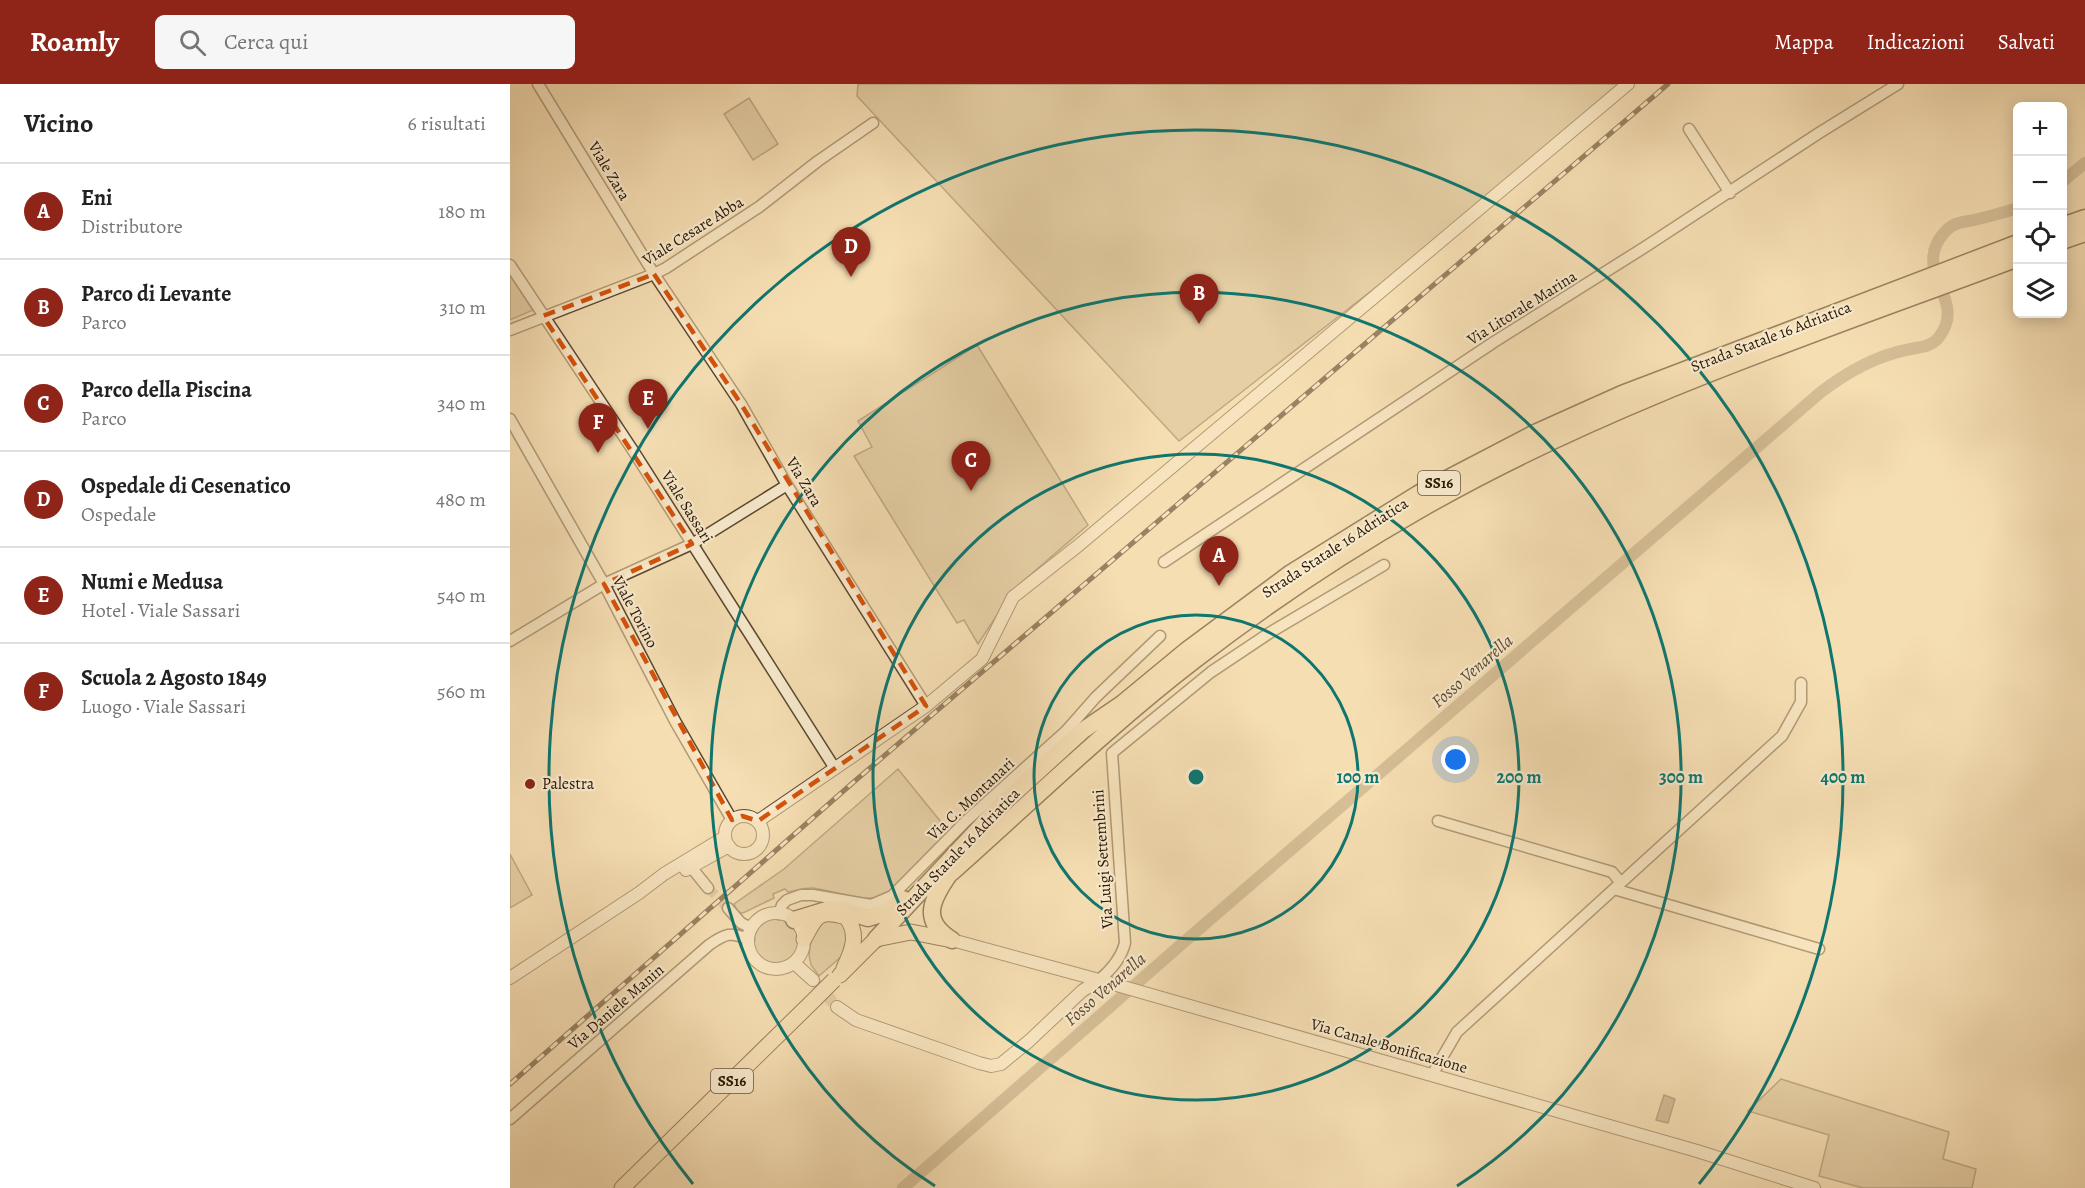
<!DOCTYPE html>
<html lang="it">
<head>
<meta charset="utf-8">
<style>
  :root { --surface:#fff; --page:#f6f6f6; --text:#222; --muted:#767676; --line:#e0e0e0; --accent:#8f2418 }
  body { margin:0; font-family:Alegreya,serif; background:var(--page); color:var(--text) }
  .controls { position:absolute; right:18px; top:18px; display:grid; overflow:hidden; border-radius:9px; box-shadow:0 3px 15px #0003 }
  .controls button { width:54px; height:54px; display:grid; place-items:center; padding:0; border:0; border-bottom:2px solid var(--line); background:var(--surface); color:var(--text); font:30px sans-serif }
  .you { position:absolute; left:946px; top:676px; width:21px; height:21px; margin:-15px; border:4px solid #fff; border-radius:50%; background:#1a73e8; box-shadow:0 0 0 9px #1a73e833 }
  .badge { display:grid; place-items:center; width:39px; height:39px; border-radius:50%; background:var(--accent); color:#fff; font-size:20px; font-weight:700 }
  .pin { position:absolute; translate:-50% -50px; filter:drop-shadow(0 2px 3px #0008) }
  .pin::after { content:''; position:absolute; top:32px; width:21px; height:18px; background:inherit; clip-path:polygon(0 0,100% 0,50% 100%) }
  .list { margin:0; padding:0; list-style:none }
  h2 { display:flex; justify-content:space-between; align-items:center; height:78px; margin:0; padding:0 24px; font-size:26px }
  h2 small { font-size:20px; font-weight:400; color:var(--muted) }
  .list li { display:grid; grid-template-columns:39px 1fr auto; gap:18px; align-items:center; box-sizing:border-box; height:96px; padding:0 24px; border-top:2px solid var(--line) }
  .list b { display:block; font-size:22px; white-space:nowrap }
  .list p { margin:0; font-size:20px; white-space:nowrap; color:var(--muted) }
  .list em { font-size:20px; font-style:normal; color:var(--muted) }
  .icon { flex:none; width:33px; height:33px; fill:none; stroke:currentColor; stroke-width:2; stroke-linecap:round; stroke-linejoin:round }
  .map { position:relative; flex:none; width:1575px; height:1104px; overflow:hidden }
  header { display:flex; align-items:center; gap:36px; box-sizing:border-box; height:84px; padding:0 30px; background:var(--accent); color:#fff }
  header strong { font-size:28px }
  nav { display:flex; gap:33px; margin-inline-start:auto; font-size:21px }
  .search { width:420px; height:54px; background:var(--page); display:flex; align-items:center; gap:15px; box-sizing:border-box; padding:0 21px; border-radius:9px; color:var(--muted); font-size:22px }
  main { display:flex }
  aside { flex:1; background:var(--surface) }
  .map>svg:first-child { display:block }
  .green { fill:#d2bc95; stroke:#7e694c; stroke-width:1.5 }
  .water { fill:#b09a77; stroke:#7a6548; stroke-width:1.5 }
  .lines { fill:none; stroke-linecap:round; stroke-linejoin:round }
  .canal { stroke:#b09a77; stroke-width:12 }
  .minor-tunnel { stroke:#ccb690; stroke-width:10; stroke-dasharray:10 5; stroke-linecap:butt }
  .tertiary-tunnel { stroke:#ccb690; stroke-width:12; stroke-dasharray:12 6; stroke-linecap:butt }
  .minor-casing { stroke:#5d482e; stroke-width:13 }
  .tertiary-casing { stroke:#5d482e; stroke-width:14 }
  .primary-casing { stroke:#2a1602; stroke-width:17 }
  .trunk-casing { stroke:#2a1602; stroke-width:19 }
  .minor { stroke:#f8eace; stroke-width:10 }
  .tertiary { stroke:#f8eace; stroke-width:12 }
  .primary { stroke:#f5deb3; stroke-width:15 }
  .trunk { stroke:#f5deb3; stroke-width:16 }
  .rail-casing { stroke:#2a1602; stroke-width:5 }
  .rail { stroke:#f8eace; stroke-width:3; stroke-dasharray:9; stroke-linecap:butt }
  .primary-bridge-casing { stroke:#2a1602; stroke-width:17; stroke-linecap:butt }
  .primary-bridge { stroke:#f5deb3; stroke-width:15 }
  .marked { fill:none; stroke:#d5520b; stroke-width:4.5; stroke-dasharray:12 8; stroke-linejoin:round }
  .ring { fill:none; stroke:#0f766e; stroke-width:3 }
  .poi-dot { fill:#8f2418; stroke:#f8eace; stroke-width:2 }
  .labels { text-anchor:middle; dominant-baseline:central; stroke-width:4.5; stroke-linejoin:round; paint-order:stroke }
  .shield { fill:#f8eace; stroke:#68563f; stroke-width:1.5 }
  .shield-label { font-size:15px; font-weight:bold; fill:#2a1602 }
  .street-label { font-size:16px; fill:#2a1602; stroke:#f8eace }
  .poi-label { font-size:16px; fill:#2a1602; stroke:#f8eace; text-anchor:start }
  .water-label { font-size:18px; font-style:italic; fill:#604b31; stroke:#f8eace }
  .centre { fill:#0f766e; stroke:#f8eace; stroke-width:3 }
  .ring-label { font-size:18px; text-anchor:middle; font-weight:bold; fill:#0f766e; stroke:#f8eace; stroke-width:4.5; stroke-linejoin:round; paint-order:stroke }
</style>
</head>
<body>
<header>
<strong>Roamly</strong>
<div class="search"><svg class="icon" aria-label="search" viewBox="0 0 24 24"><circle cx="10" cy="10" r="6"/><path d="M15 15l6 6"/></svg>Cerca qui</div>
<nav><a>Mappa</a><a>Indicazioni</a><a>Salvati</a></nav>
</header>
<main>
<aside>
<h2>Vicino<small>6 risultati</small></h2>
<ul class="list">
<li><span class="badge">A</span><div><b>Eni</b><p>Distributore</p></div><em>180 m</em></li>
<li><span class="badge">B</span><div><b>Parco di Levante</b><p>Parco</p></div><em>310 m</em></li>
<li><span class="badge">C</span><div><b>Parco della Piscina</b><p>Parco</p></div><em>340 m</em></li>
<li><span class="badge">D</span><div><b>Ospedale di Cesenatico</b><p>Ospedale</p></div><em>480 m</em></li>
<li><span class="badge">E</span><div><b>Numi e Medusa</b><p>Hotel · Viale Sassari</p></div><em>540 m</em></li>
<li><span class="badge">F</span><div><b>Scuola 2 Agosto 1849</b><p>Luogo · Viale Sassari</p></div><em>560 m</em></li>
</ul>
</aside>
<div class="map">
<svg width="1575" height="1104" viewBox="0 0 1575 1104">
  <rect width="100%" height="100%" fill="#f5deb3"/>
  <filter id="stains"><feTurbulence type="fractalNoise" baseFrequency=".00333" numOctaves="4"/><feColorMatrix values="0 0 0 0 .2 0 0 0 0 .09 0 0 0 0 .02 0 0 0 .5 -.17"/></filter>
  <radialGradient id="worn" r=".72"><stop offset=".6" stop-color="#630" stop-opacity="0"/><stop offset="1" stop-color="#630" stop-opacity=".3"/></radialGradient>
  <!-- green -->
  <path class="green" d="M 348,0 L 1108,0 L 929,154 L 669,357 L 347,12 Z
    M 239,14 L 268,60 L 243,76 L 214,30 Z
    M 0,190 L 23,226 L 0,236 Z
    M 467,261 L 578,441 L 504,505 L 468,560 L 454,536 L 447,539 L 344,372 L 362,363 L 348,337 Z
    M 388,685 L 439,748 L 375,812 C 350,819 327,807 303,804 C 295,803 286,807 278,808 L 275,805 L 263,810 L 264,814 L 233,829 L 228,828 L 224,820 L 274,785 Z
    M 0,770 L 22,811 L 0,824 Z
    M243 856a23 23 0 1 1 46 0a23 23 0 1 1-46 0Z
    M 312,835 L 333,838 L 340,852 L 332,872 L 309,892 L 301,881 L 299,871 L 302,846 Z
    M 1271,995 L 1439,1048 L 1433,1075 L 1466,1085 L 1462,1104 L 1353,1104 L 1309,1092 L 1319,1051 L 1238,1027 Z"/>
  <!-- water -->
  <path class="water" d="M 1154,1011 L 1165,1015 L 1158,1039 L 1146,1036 Z"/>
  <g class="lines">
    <!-- canal -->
    <path class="canal" d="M 1552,98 L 1575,79
      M 393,1104 L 674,858 L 1311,308 C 1336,289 1366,272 1396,266 C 1408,263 1421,264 1429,253 C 1456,218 1410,194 1427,159 C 1431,152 1435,146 1442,142 C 1450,137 1459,138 1468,135 C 1481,132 1494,128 1508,124"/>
    <!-- minor-tunnel -->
    <path class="minor-tunnel" d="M 198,804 L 218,824"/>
    <!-- tertiary-tunnel -->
    <path class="tertiary-tunnel" d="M 303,896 L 327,923"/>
    <!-- minor casing -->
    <g class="minor-casing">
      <path id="minor" d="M 28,0 L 144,190 L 231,320 L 277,401 L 416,622
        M 1179,45 L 1220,109
        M 0,181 L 124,368 L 324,683
        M 0,246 L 144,190 L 156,184 L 249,123 L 308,77 L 363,39
        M 0,335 L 94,500 L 165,637 L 222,736
        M 654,478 L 984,258 L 1135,163 L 1309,49 L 1388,0
        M 0,557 L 94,500 L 182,460 L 277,401
        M 928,737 L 1102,788 L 1111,799
        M 181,783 L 198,804
        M 1104,805 L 1309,865
        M 218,824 L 231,839 L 242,844
        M 269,830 L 272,821 L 277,816 L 291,811 L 303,811 L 361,821 L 382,812 L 456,737 L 556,647 L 586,613 L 650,552
        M 589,896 C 601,886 611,875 615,859 L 602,669 L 701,588 L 761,548 L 874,481
        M 922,991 L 947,948 L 1272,652 L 1291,618 L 1291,599
        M 0,1035 L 199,861 C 216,849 220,848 239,855"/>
    </g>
    <!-- tertiary casing -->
    <g class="tertiary-casing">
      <path id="tertiary" d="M215 751a19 19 0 1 1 38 0a19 19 0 1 1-38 0Z
        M 248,737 L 416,622 L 472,575 L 503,513 L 569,461 L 1118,0
        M 176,786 L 219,762
        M238 857a28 28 0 1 1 56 0a28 28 0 1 1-56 0Z
        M 442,856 L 589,896 L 1187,1067 L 1304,1104
        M 284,879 L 303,896
        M 0,894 L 129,809 L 154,790 L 215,753
        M 327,923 L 346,936 L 469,979 L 481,982 L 491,980 L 519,957 L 572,907 L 589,896"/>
    </g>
    <!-- primary casing -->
    <g class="primary-casing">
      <path id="primary" d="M 294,855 C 305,834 308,824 336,833 C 349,849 343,866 334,884
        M 330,891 L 366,855 L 401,848 L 442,856
        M 112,1104 L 305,915"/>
    </g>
    <!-- trunk casing -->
    <g class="trunk-casing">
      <path id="trunk" d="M 1552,142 L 1575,134
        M 1552,157 L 1575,149
        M 441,789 C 522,717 600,641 686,575 C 756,521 832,470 909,426 C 1097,318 1305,250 1508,174
        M 438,792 C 421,817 411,837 442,856
        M 284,836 L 320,825 L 329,825 L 358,834 L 377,828 L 393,815
        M 366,855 L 491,721 L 572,647 L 613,619 L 676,567 L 781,489 L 908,410 L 1025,349 L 1112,310 L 1508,159"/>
    </g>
    <!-- minor -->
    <use href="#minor" class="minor"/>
    <!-- tertiary -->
    <use href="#tertiary" class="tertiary"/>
    <!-- primary -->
    <use href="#primary" class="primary"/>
    <!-- trunk -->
    <use href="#trunk" class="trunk"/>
    <!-- rail casing -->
    <g class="rail-casing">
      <path id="rail" d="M 0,1000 L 346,696 L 1158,0"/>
    </g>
    <!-- rail -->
    <use href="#rail" class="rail"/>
    <!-- primary-bridge casing -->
    <g class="primary-bridge-casing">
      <path id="primary-bridge" d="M 305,915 L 324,896"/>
    </g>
    <!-- primary-bridge -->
    <use href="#primary-bridge" class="primary-bridge"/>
  </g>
  <!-- marked area -->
  <path d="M0 0H1575V1104H0ZM 144,190 L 231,320 L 416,622 L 248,737 L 232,732 L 222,736 L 94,500 L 182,460 L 33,232 Z" fill="#f5deb3" fill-opacity=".55" fill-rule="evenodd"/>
  <path class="marked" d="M 144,190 L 231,320 L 416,622 L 248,737 L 232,732 L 222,736 L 94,500 L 182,460 L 33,232 Z"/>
  <!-- distance rings -->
  <g class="ring">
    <circle cx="686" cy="693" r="162"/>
    <circle cx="686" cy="693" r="323"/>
    <path d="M425 1102A485 485 0 1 1 947 1102"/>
    <path d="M183 1100A647 647 0 1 1 1189 1100"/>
  </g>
  <!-- markers -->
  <circle class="poi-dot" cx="20" cy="700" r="6"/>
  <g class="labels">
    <!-- shield labels -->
    <g class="shield">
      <rect x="908" y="387" width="42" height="24" rx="4.5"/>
      <rect x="201" y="985" width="42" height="24" rx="4.5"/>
    </g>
    <g class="shield-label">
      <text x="929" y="399">SS16</text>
      <text x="222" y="997">SS16</text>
    </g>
    <!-- street labels -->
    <g class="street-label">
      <text transform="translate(99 87) rotate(59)">Viale Zara</text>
      <text transform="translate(183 147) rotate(-32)">Viale Cesare Abba</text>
      <text transform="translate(1012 224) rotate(-32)">Via Litorale Marina</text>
      <text transform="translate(1261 253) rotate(-21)">Strada Statale 16 Adriatica</text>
      <text transform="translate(294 398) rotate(59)">Via Zara</text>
      <text transform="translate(177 423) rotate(58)">Viale Sassari</text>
      <text transform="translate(825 464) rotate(-33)">Strada Statale 16 Adriatica</text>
      <text transform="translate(125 528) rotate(62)">Viale Torino</text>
      <text transform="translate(461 715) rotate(-43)">Via C. Montanari</text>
      <text transform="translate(448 768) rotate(-46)">Strada Statale 16 Adriatica</text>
      <text transform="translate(593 775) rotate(-94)">Via Luigi Settembrini</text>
      <text transform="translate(106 923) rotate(-41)">Via Daniele Manin</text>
      <text transform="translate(879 962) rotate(16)">Via Canale Bonificazione</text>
    </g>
    <!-- poi labels -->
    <g class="poi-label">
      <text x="32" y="700">Palestra</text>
    </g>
    <!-- water labels -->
    <g class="water-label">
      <text transform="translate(962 587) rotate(-41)">Fosso Venarella</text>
      <text transform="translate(595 905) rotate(-41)">Fosso Venarella</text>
    </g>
  </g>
  <circle cx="686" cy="693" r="9" class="centre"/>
  <g class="ring-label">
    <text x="848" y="699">100 m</text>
    <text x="1009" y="699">200 m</text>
    <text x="1171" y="699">300 m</text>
    <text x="1333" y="699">400 m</text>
  </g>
  <rect width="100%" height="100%" filter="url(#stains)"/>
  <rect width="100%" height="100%" fill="url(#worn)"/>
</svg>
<div class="controls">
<button>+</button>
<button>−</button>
<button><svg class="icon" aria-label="locate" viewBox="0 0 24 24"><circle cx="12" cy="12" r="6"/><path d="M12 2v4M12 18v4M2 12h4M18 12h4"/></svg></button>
<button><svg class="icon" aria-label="layers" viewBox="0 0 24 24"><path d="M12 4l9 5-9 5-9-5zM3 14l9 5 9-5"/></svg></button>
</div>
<div class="you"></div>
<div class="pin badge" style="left:709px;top:502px">A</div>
<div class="pin badge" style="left:689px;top:240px">B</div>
<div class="pin badge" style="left:461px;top:407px">C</div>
<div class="pin badge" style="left:341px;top:193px">D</div>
<div class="pin badge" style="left:138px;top:345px">E</div>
<div class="pin badge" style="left:88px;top:369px">F</div>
</div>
</main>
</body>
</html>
